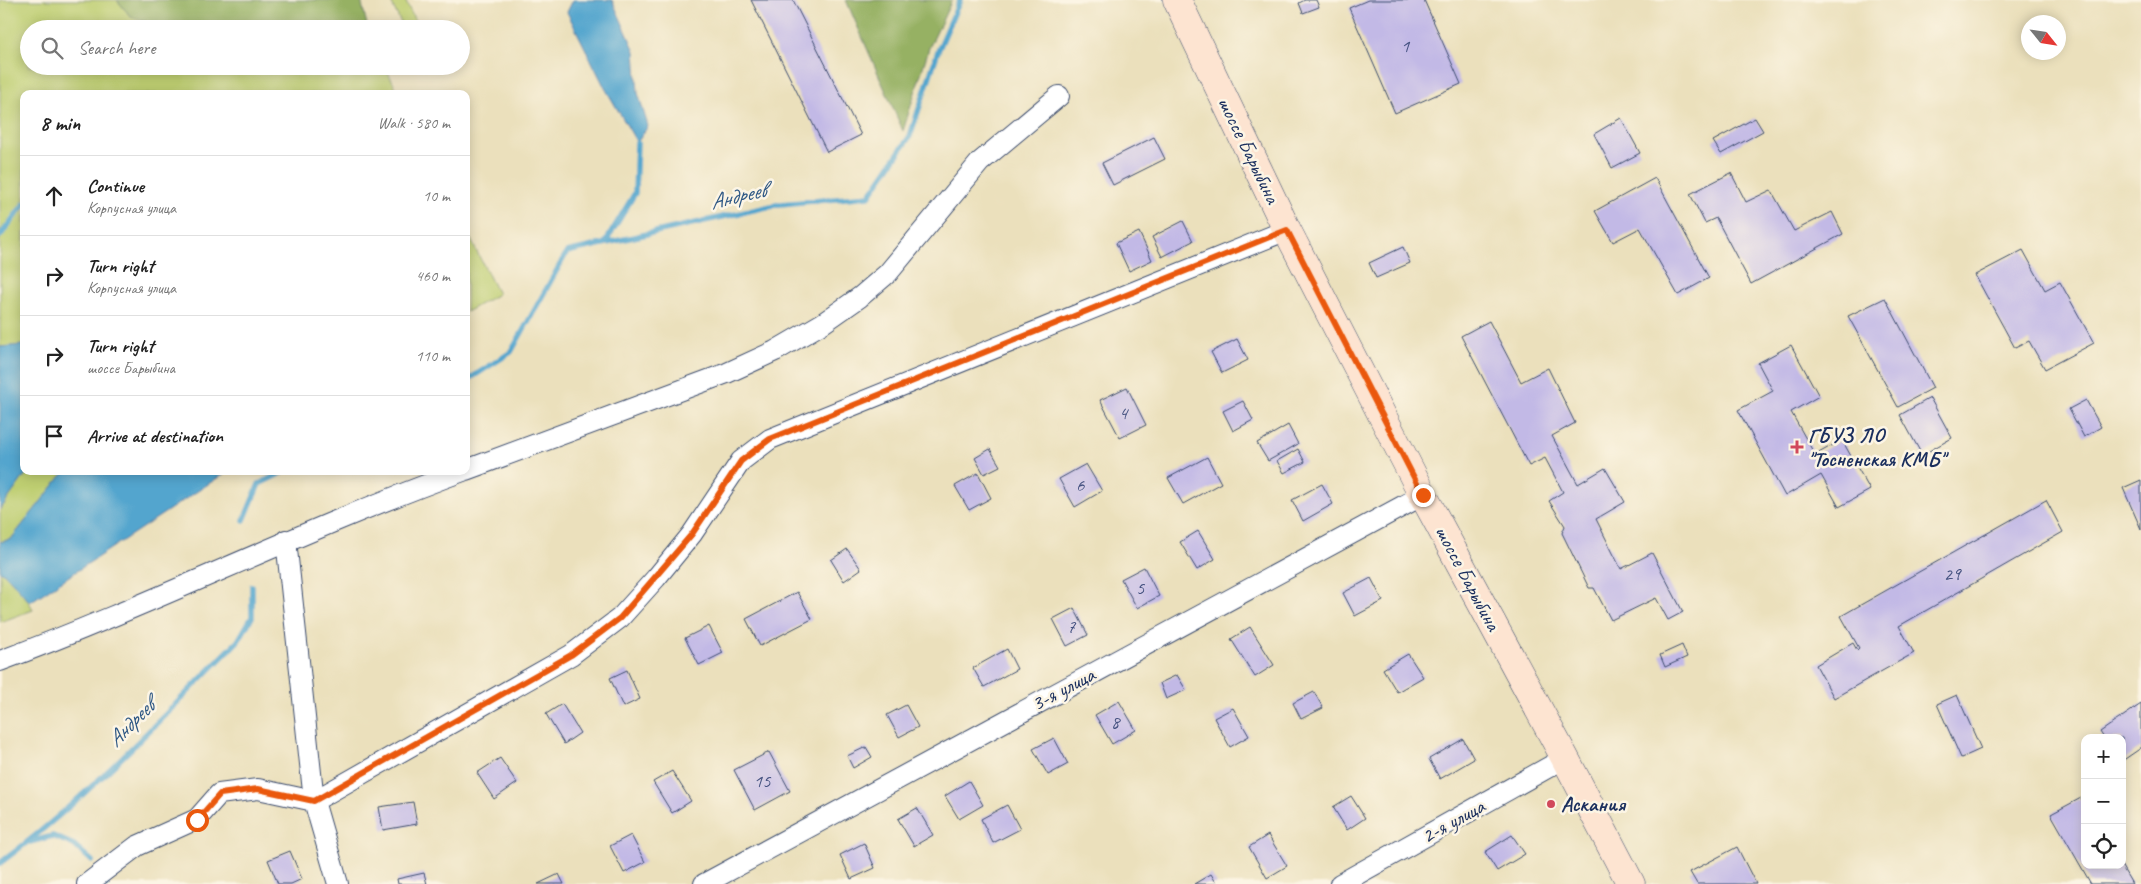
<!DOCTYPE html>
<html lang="en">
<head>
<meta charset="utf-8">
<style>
  :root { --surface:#fff; --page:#f6f6f6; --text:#222; --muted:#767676; --line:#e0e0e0 }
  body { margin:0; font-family:Caveat,sans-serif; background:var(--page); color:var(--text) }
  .controls { position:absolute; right:15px; bottom:15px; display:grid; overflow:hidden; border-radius:10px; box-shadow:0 2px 12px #0003 }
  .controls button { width:45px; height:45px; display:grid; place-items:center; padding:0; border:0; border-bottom:1px solid var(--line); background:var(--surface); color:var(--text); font:25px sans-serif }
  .compass { position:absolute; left:2021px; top:15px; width:45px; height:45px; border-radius:50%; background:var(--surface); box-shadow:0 2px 12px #0003; rotate:120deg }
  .stop { position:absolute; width:15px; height:15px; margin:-11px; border:4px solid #ea580c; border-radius:50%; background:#fff }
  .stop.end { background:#ea580c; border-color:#fff; box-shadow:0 1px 5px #0008 }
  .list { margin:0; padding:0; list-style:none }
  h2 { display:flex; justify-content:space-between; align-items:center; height:65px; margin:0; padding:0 20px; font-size:21px }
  h2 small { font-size:16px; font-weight:400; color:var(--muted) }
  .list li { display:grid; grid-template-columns:32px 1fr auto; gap:15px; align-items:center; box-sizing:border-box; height:80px; padding:0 20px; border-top:1px solid var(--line) }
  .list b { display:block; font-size:19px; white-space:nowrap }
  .list p { margin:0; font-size:16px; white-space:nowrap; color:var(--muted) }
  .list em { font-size:16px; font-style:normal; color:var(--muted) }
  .icon { flex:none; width:28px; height:28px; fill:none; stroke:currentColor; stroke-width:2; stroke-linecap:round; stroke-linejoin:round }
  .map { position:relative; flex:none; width:2141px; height:884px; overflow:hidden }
  .search { position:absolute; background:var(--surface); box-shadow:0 2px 12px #0003; left:20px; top:20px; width:450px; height:55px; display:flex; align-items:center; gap:12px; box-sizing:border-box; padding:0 18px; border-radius:28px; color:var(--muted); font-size:19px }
  .panel { position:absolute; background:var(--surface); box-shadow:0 2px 12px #0003; left:20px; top:90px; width:450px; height:385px; border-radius:10px }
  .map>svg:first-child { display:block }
  .green { fill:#bece71; stroke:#6c7e68 }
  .forest { fill:#96b163; stroke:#587060 }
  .water { fill:#53a5ce; stroke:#376a96 }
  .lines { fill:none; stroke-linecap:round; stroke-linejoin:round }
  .stream { stroke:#53a5ce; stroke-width:5.5 }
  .building { fill:#c2b9e6 }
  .street-casing { stroke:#3a4a6c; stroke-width:22 }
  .secondary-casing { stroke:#3a4a6c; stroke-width:29 }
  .street { stroke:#fff; stroke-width:20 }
  .secondary { stroke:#fde4d1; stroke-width:28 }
  .route { stroke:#ea580c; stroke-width:6 }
  .poi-dot { fill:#d1495b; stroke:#fcf5e5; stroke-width:2 }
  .labels { text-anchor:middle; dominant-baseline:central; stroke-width:5; stroke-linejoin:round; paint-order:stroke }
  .number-label { font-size:19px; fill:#455280 }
  .street-label { font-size:21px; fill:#1b2f5e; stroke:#fcf5e5 }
  .poi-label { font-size:21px; font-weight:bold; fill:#1b2f5e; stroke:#fcf5e5; text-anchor:start }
  .water-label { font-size:22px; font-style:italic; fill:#2f5885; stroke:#fcf5e5 }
</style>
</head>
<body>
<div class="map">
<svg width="2141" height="884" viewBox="0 0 2141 884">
  <rect width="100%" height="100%" fill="#fcf5e5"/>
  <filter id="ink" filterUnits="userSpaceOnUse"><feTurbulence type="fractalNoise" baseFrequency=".02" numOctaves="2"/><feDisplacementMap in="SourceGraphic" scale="10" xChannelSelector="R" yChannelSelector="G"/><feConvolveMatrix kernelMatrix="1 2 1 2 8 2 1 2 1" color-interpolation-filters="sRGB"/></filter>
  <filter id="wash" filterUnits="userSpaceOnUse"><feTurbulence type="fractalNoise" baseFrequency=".0096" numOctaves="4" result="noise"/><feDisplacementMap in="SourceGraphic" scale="20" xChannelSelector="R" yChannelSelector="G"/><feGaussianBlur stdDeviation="1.12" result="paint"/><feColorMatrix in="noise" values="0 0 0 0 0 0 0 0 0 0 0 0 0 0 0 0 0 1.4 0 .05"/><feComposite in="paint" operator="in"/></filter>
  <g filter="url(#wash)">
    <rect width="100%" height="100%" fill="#ebe0bc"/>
    <!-- green -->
    <path class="green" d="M 0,0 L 117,0 L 131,17 L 167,29 L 29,29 L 29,66 L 385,66 L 399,94 L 24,94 L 24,345 L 0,347 Z
      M 390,0 L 405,0 L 419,29 L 404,29 Z
      M 466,230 L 498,294 L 466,312 Z
      M 28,471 L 69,471 L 62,475 L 11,539 L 0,542 L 0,510 Z
      M 0,571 C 9,576 30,600 33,610 L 0,622 Z"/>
    <!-- forest -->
    <path class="forest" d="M 117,0 L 361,0 L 368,29 L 167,29 L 131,17 Z
      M 846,0 L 952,0 L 929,48 L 903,131 Z"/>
    <!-- water -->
    <path class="water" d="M 573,0 L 612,0 L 635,51 L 638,93 L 648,126 L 637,143 L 605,88 L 567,12 Z
      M 24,345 L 24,471 L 28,471 L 0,510 L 0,347 Z
      M 69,471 L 228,471 L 30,602 C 20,592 12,578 0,571 L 0,542 L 11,539 L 62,475 Z"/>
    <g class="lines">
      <!-- stream -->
      <path class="stream" d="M 0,236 L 24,204
        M 605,243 L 635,193 L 637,143
        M 466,381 L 511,352 L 567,252 L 780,204 L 869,196 L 910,136 L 938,51 L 960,0
        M 244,520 L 259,484 L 285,471
        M 30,842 L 53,836 L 74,845 L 92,861
        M 0,863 C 87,799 162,717 238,641 L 252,617 L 252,586
        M 105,883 L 106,884"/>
    </g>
    <g id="blocks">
      <!-- building -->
      <path class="building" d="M 751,0 L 793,0 L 861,135 L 827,152 Z
        M 1305,0 L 1316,0 L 1319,7 L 1303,13 L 1299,3 Z
        M 1368,0 L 1424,0 L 1461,84 L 1395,113 L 1349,8 Z
        M 1621,118 L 1640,153 L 1612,168 L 1594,134 Z
        M 1755,118 L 1763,131 L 1721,154 L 1713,141 Z
        M 1154,137 L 1165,159 L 1113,185 L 1102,163 Z
        M 1731,173 L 1746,202 L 1771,190 L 1794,231 L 1832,212 L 1843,234 L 1751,284 L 1716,218 L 1705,223 L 1690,194 Z
        M 1655,178 L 1709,278 L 1678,295 L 1640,228 L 1613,242 L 1595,211 Z
        M 1183,221 L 1193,241 L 1162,257 L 1152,237 Z
        M 1139,232 L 1152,260 L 1129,271 L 1116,243 Z
        M 1403,247 L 1410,263 L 1376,278 L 1369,263 Z
        M 2023,250 L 2045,290 L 2060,282 L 2094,343 L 2045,369 L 2029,341 L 2015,348 L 1975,275 Z
        M 1885,298 L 1933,388 L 1898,407 L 1848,316 Z
        M 1489,321 L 1521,382 L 1548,368 L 1575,423 L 1552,436 L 1578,484 L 1605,468 L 1625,502 L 1596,519 L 1621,569 L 1652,553 L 1683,612 L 1668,620 L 1656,598 L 1611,620 L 1594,588 L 1589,588 L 1562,533 L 1565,526 L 1549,501 L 1563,492 L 1545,458 L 1529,466 L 1461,336 Z
        M 1237,339 L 1248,360 L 1222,373 L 1211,352 Z
        M 1791,345 L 1819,396 L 1791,412 L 1815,455 L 1842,440 L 1870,490 L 1839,507 L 1821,475 L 1785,496 L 1738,410 L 1773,391 L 1758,363 Z
        M 1127,387 L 1146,425 L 1120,438 L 1100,400 Z
        M 1930,398 L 1952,438 L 1922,455 L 1900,415 Z
        M 2086,400 L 2101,427 L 2084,437 L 2069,409 Z
        M 1243,401 L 1253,420 L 1233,431 L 1223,411 Z
        M 1288,425 L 1298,444 L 1268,461 L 1257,443 Z
        M 990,449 L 1000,466 L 984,474 L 975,458 Z
        M 1298,449 L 1305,462 L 1284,473 L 1277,461 Z
        M 1207,457 L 1221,483 L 1183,504 L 1168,478 Z
        M 1086,464 L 1102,491 L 1075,507 L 1059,479 Z
        M 978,473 L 991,498 L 969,510 L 955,486 Z
        M 2141,480 L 2141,529 L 2123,488 Z
        M 1322,484 L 1333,504 L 1303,521 L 1292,500 Z
        M 2046,500 L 2063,532 L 1899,626 L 1914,653 L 1834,698 L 1816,665 L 1853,643 L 1857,650 L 1859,648 L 1841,616 Z
        M 1198,531 L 1215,559 L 1197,570 L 1180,542 Z
        M 847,549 L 861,569 L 844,581 L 831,560 Z
        M 1144,567 L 1159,596 L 1137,608 L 1121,579 Z
        M 1371,578 L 1383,601 L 1355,616 L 1343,593 Z
        M 797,592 L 812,619 L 760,646 L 746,619 Z
        M 1074,608 L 1088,635 L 1067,646 L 1053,619 Z
        M 709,626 L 723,653 L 699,665 L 685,638 Z
        M 1250,627 L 1274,665 L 1255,677 L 1231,639 Z
        M 1682,645 L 1687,657 L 1665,667 L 1660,655 Z
        M 1007,649 L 1017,669 L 984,687 L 973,668 Z
        M 1408,654 L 1423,677 L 1397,692 L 1383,669 Z
        M 627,670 L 640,699 L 623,707 L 610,678 Z
        M 1177,675 L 1186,690 L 1166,699 L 1160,683 Z
        M 1314,692 L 1323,708 L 1301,719 L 1293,703 Z
        M 1957,695 L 1981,749 L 1961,758 L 1937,704 Z
        M 1119,701 L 1136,730 L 1112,744 L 1095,715 Z
        M 562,704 L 580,733 L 564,744 L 546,714 Z
        M 2141,704 L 2141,748 L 2122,761 L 2122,738 L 2104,738 L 2100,732 Z
        M 906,705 L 918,727 L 899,737 L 887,715 Z
        M 1233,708 L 1249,736 L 1230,747 L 1214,718 Z
        M 1054,738 L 1068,764 L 1048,775 L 1033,749 Z
        M 1463,739 L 1474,759 L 1440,779 L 1429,759 Z
        M 866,747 L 872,757 L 853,768 L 847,756 Z
        M 769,752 L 790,791 L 755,810 L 734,770 Z
        M 500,758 L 517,783 L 494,799 L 477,773 Z
        M 672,771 L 691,801 L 672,813 L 653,782 Z
        M 969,781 L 983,805 L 959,819 L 945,796 Z
        M 1351,796 L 1365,818 L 1347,830 L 1333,807 Z
        M 2081,798 L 2085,804 L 2085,865 L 2121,865 L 2132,884 L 2091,884 L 2051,814 Z
        M 413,802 L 417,824 L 383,830 L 379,807 Z
        M 1007,805 L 1020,829 L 993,843 L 981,819 Z
        M 917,808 L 933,835 L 914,846 L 898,819 Z
        M 631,835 L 645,862 L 624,873 L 610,846 Z
        M 1268,835 L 1287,866 L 1267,878 L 1249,847 Z
        M 1512,835 L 1525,854 L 1497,871 L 1485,852 Z
        M 864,843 L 875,868 L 851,879 L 840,855 Z
        M 1737,847 L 1756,884 L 1697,884 L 1690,872 Z
        M 290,851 L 302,879 L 291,884 L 278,884 L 268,860 Z
        M 424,873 L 427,884 L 398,884 L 397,879 Z
        M 559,874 L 564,884 L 538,884 Z
        M 1211,874 L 1217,884 L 1194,884 Z"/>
    </g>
  </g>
  <g filter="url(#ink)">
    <use href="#blocks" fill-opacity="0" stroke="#3a4a6c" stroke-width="1"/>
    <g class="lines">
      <!-- street casing -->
      <g class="street-casing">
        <path id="street" d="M 466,470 L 727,373 L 775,351 L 823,323 L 860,297 L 888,273 L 980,162 L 1059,96
          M 286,540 L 314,801 L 338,884
          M 0,661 C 156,603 306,528 463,471
          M 87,884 L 137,846 L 197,819 L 219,794 L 258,789 L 314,801 L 571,655 L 620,618 L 656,578 L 692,534 L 741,461 L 770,439 L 1287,230
          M 704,884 L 1423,495
          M 1340,884 L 1565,758"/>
      </g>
      <!-- secondary casing -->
      <g class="secondary-casing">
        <path id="secondary" d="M 1177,0 L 1287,230 L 1423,495 L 1565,758 L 1631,884"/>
      </g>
      <!-- street -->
      <use href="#street" class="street"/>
      <!-- secondary -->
      <use href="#secondary" class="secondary"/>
    </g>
  </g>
  <g class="lines" filter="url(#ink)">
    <!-- route -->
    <path class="route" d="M 197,820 L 220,794 L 258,789 L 314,801 L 571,655 L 620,618 L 692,534 L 741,461 L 770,439 L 1287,230 L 1423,495"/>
  </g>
  <!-- markers -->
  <g class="poi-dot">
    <path d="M1794.5 439.5h5v5h5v5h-5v5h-5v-5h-5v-5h5z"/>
    <circle cx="1551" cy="804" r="5"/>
  </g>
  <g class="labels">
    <!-- number labels -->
    <g class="number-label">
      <text x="1405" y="46">1</text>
      <text x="1123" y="413">4</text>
      <text x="1080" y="485">6</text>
      <text x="1952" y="574">29</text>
      <text x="1140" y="588">5</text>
      <text x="1071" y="627">7</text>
      <text x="1115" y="722">8</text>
      <text x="762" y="781">15</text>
    </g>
    <!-- street labels -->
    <g class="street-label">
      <text transform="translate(1249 150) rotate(64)">шоссе Барыбина</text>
      <text transform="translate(1468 578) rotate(62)">шоссе Барыбина</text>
      <text transform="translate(1063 689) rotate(-28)">3-я улица</text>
      <text transform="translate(1453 821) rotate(-29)">2-я улица</text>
    </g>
    <!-- poi labels -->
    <g class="poi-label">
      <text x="1808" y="435">ГБУЗ ЛО<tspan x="1808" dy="24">"Тосненская КМБ"</tspan></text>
      <text x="1561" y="804">Аскания</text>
    </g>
    <!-- water labels -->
    <g class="water-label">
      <text transform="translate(738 196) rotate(-13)">Андреев</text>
      <text transform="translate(131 723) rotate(-45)">Андреев</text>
    </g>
  </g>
</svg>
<div class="controls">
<button>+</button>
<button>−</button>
<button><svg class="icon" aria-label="locate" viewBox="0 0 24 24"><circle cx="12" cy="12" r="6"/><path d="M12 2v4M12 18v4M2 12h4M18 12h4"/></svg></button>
</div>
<svg class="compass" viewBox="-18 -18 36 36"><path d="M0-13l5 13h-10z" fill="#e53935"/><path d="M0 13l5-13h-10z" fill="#767676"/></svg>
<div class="stop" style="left:197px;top:820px"></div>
<div class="stop end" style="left:1423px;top:495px"></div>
<div class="search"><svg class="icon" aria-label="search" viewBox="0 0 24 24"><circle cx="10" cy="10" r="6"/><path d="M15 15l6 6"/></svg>Search here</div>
<section class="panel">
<h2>8 min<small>Walk · 580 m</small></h2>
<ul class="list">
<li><svg class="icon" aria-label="ahead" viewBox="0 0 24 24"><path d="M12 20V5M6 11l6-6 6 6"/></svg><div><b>Continue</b><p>Корпусная улица</p></div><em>10 m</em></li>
<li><svg class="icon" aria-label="right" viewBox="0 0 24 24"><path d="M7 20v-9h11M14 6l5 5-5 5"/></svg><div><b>Turn right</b><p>Корпусная улица</p></div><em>460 m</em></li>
<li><svg class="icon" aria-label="right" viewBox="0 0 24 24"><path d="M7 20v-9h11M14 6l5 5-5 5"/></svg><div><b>Turn right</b><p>шоссе Барыбина</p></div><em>110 m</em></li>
<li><svg class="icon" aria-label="arrive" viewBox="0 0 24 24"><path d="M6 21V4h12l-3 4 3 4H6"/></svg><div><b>Arrive at destination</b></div></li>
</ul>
</section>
</div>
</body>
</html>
